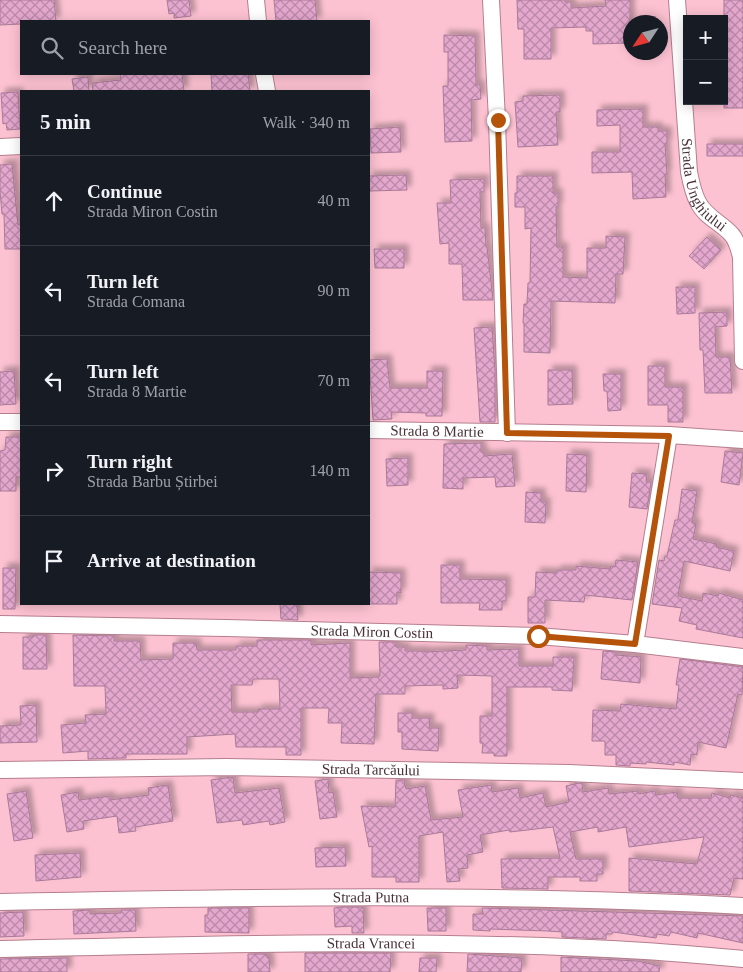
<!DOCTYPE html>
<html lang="en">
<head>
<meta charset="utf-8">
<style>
  :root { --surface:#171b24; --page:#242831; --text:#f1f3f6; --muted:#9ea1a6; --line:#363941 }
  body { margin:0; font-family:Georgia,serif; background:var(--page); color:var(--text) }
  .controls { position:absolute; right:15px; top:15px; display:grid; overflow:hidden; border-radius:0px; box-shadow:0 2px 12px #0003 }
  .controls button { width:45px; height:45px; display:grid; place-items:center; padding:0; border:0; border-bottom:1px solid var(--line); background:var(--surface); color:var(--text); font:25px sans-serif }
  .compass { position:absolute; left:623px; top:15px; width:45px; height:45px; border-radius:50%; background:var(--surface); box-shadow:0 2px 12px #0003; rotate:234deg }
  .stop { position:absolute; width:15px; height:15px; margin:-11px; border:4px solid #b45309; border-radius:50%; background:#fff }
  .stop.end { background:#b45309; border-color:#fff; box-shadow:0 1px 5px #0008 }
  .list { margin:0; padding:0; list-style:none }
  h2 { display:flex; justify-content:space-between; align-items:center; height:65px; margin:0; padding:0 20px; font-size:21px }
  h2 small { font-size:16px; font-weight:400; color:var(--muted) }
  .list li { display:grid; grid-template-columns:32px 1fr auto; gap:15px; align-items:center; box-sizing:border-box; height:90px; padding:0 20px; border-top:1px solid var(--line) }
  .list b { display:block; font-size:19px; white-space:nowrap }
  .list p { margin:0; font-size:16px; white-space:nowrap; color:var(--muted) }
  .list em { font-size:16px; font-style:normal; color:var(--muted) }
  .icon { flex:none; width:28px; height:28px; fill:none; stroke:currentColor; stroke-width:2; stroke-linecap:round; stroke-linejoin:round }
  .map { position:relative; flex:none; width:743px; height:972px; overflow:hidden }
  .search { position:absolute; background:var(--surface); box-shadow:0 2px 12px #0003; left:20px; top:20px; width:350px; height:55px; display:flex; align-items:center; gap:12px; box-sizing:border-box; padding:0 18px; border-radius:0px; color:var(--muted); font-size:19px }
  .panel { position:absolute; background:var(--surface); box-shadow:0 2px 12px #0003; left:20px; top:90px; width:350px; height:515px; border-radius:0px }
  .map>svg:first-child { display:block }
  .building { fill:url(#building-cross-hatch); stroke:#a97a98; fill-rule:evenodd; filter:url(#shadow) }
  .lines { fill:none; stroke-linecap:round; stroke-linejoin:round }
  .minor-casing { stroke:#b57e8e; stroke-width:18 }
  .minor { stroke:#fff; stroke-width:16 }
  .route { stroke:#b45309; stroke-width:6 }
  .labels { text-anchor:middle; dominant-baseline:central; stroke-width:4; stroke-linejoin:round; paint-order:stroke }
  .street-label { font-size:15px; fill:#493138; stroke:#fdc2d2 }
</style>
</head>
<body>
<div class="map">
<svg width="743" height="972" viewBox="0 0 743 972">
  <defs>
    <pattern id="building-cross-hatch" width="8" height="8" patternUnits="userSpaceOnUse" patternTransform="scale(1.25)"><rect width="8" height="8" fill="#e4a7ce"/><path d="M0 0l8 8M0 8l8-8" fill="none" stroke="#bb89a8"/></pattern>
    <filter id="shadow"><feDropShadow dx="4.5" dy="-4.5" stdDeviation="2.5" flood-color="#0004"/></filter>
  </defs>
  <rect width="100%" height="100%" fill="#fdc2d2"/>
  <!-- building -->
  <path class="building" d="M 0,0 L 54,0 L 56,21 L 21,21 L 21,24 L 0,25 Z
    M 167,0 L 189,0 L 191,16 L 174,18 L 174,13 L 169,14 Z
    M 274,0 L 315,0 L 317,21 L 276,21 Z
    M 517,0 L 565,0 L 565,2 L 571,2 L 571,8 L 606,6 L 605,0 L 630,0 L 630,43 L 593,44 L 593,31 L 586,31 L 586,27 L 551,28 L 551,59 L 524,59 L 524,29 L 518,29 Z
    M 724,0 L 743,0 L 743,108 L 724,108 Z
    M 444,35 L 475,36 L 476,85 L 480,85 L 481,99 L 471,100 L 472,141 L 445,142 L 443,86 L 448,86 L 448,52 L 444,52 Z
    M 120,74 L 182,74 L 184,91 L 93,91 L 92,83 L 121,80 Z
    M 211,74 L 248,74 L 250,91 L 212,91 Z
    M 88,77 L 89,91 L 74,91 L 72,79 Z
    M 18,92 L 20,129 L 7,130 L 6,123 L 3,124 L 1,93 Z
    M 560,95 L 560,112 L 556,112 L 558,145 L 518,147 L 515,102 L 523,101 L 523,96 Z
    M 643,109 L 643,127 L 658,127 L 658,131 L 667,131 L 667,143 L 665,143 L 667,174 L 665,174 L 666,197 L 633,199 L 632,172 L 592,173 L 592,152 L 620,152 L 620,125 L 597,126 L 597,110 Z
    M 400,127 L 401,152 L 371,153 L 370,129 Z
    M 707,144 L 743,144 L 743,156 L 707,156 Z
    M 12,164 L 18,225 L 21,225 L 21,249 L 5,249 L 4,214 L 2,214 L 0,191 L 0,165 Z
    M 406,175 L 407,190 L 369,191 L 369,176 Z
    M 517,176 L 553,176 L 553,193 L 558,193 L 558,207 L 556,207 L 557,247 L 563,247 L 563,277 L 587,278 L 587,248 L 606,248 L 606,236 L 625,237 L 623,274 L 616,274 L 615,303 L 551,301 L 550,353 L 524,352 L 524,323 L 523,323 L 524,304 L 527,304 L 528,283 L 530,283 L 531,228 L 525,229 L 525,207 L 515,207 L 515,193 L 517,193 Z
    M 484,179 L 484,192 L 480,192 L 481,228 L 485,228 L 486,247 L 487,247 L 493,300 L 463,300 L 462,264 L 449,264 L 449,243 L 440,244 L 437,203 L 451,203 L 450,180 Z
    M 707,237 L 721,250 L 704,269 L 689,256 Z
    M 374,249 L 404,249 L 404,268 L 375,268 Z
    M 676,287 L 695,287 L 695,313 L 677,314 Z
    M 727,312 L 727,326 L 715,327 L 716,357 L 730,357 L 732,393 L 705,393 L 703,350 L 700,350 L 699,313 Z
    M 492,327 L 495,371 L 495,422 L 480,422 L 474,328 Z
    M 387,359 L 390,388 L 427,388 L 427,371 L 443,371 L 442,416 L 426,416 L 426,413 L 391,412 L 392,419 L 373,420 L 369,360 Z
    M 648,366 L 665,366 L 665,387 L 683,387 L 683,422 L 668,422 L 668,405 L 648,405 Z
    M 548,370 L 572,370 L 573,404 L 548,405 Z
    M 14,371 L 16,404 L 0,405 L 0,372 Z
    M 603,374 L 621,374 L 621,410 L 608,411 L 607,391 L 604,391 Z
    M 6,437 L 21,437 L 21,477 L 16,477 L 16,491 L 0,491 L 0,451 L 5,450 Z
    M 481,443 L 481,452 L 484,452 L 484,456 L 512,454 L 515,486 L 496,487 L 495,477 L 463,478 L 463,489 L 443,488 L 444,444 Z
    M 725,451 L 743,453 L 739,485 L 721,482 Z
    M 567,454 L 587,455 L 586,492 L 566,491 Z
    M 408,458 L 408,485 L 387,486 L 386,459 Z
    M 632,473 L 647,474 L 646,482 L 651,482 L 647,509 L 629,507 Z
    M 682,489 L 697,491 L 692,523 L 696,524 L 693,539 L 717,544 L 716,547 L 734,551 L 730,571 L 684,561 L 678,596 L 702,601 L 703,593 L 718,596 L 719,593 L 743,600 L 743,638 L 696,629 L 697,625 L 679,621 L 682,608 L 652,604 L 659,560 L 664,561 L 665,556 L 667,556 L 675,520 L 678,520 Z
    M 526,492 L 541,493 L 541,502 L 546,502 L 545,523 L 525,522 Z
    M 616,560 L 638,562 L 632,600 L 585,595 L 584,602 L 545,600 L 545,623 L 528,623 L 528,597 L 535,597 L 536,572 L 556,573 L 557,570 L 576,570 L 576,566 L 610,569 L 611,566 L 615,567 Z
    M 441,565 L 460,565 L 460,579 L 506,580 L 506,601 L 502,601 L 502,610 L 479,610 L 480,603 L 441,603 Z
    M 3,568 L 16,568 L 15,609 L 3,609 Z
    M 369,572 L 401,573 L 401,593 L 397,592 L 397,604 L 369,604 Z
    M 280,604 L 297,604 L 298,620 L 281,619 Z
    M 33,635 L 46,635 L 47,669 L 23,669 L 23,637 L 33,637 Z
    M 73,635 L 114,636 L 114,641 L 140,641 L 141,660 L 173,659 L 173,643 L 196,643 L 197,650 L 236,650 L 236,646 L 257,646 L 257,640 L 311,640 L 311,645 L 350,643 L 350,678 L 378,677 L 380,676 L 379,642 L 396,642 L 396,647 L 405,647 L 405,651 L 424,651 L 424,652 L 466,650 L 466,645 L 487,646 L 487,650 L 519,649 L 519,666 L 553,666 L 553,657 L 574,657 L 572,691 L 552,690 L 552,687 L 507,687 L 507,756 L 494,756 L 494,753 L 482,753 L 483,743 L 480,743 L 480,716 L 492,716 L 492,676 L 457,675 L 458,688 L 443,689 L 443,685 L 405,686 L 405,694 L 376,694 L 374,744 L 341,743 L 342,723 L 328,723 L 329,708 L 301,708 L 301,755 L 286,755 L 286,747 L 236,747 L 235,734 L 187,737 L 187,754 L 126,754 L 126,758 L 88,759 L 88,751 L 63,753 L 61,725 L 86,723 L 85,715 L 106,714 L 105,686 L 74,686 ZM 253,679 L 279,679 L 280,709 L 258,709 L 258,712 L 232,712 L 231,685 L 252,685 Z
    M 603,651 L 616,652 L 616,655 L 641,657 L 640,683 L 601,679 Z
    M 680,659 L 743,667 L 742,695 L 738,694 L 726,748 L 698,742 L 697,755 L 691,754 L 690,765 L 674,762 L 674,765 L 646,762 L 646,764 L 630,763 L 630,766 L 616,765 L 616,755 L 605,755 L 605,741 L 592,741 L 593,710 L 620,711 L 621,704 L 676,709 L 679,685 L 676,685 Z
    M 36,705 L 37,742 L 0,743 L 0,726 L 21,725 L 20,706 Z
    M 398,713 L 412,713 L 412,718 L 430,718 L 429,728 L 439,728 L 438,751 L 402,749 L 402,732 L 398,732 Z
    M 233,777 L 235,793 L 279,788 L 285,822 L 270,825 L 269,821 L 243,825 L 242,820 L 217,823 L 211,780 Z
    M 328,779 L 329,793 L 333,792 L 337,817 L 320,819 L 315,781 Z
    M 396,780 L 404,780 L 406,789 L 425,786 L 431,820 L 463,817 L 458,790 L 491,785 L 492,792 L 518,788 L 520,798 L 543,793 L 546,807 L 569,802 L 566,786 L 579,783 L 582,784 L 583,792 L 608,788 L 609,794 L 638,791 L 638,794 L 655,791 L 656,795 L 677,792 L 678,798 L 711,798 L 712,793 L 730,798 L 731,795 L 743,798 L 743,879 L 734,878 L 730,895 L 629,891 L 629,858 L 697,864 L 704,837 L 629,847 L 626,827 L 598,832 L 598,827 L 570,832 L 576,859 L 603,859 L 603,874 L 597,874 L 597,881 L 580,881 L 580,877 L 548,877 L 548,889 L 502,888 L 501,859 L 560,858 L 553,827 L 510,832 L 509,830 L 480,835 L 483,852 L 467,855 L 468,868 L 458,869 L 460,881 L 447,882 L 443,832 L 419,836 L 419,882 L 396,882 L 396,877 L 372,877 L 372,846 L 369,847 L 361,806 L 395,807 Z
    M 168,785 L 173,821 L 135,827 L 136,831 L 119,833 L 117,816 L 83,821 L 84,829 L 67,832 L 61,795 L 78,792 L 79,800 L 110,796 L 110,800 L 149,795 L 148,788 Z
    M 26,791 L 33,838 L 14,841 L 7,794 Z
    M 345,847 L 346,866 L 316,867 L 315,848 Z
    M 80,853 L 81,877 L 36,881 L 35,855 Z
    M 341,907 L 363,907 L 364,933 L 352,933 L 352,926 L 335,927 L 334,908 Z
    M 208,908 L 249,908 L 249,933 L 205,932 L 205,915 L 208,915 Z
    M 427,908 L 446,908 L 446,931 L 428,931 Z
    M 482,908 L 743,916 L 743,943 L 698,933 L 697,938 L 671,932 L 669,936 L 657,934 L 656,938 L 613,932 L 612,934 L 606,934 L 606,939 L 562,937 L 562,932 L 548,931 L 490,929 L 490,931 L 473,930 L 473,914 L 483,914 Z
    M 90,910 L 90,914 L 121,913 L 121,910 L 135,910 L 136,931 L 74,934 L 73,911 Z
    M 23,912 L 24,936 L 0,937 L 0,913 Z
    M 305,953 L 391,953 L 390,972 L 305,972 Z
    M 248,954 L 267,954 L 267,957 L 269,957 L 270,972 L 248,972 Z
    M 468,954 L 522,958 L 521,972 L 467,972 Z
    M 561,957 L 637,961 L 660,966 L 659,972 L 561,972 Z
    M 67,958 L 67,972 L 0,972 L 0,959 Z
    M 420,958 L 437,958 L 436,972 L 419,972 Z"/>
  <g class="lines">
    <!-- minor casing -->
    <g class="minor-casing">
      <g id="minor">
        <path d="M 256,0 L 258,21"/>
        <path d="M 491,0 L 497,120 L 507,433"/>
        <path id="s1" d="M 677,0 L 689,172 C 691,182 693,193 698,202 C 705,217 722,223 732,235 C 737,241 739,249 741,257 L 743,361"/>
        <path d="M 264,74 L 267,91"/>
        <path d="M 0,147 L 21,146"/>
        <path d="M 0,422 L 21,422"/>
        <path id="s2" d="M 369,430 L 669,435 L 743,440"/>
        <path id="s3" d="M 0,624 L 226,628 L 538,636 L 635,644 L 743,657"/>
        <path d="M 635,644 L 669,435"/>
        <path id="s4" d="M 0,770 L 227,767 L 569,773 L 743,781"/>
        <path id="s5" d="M 0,902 C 248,897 495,893 743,906"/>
        <path id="s6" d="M 0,949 C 215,944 431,938 645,951 C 678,953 710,956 743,959"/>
      </g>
    </g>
    <!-- minor -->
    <use href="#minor" class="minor"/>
  </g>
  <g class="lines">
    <!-- route -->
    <path class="route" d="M 498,120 L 507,433 L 669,436 L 635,644 L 538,636"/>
  </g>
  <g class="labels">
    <!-- street labels -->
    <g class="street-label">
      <text stroke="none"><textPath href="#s1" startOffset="190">Strada Unghiului</textPath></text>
      <text stroke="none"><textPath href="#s2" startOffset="68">Strada 8 Martie</textPath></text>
      <text stroke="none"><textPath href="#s3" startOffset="372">Strada Miron Costin</textPath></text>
      <text stroke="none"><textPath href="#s4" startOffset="371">Strada Tarcăului</textPath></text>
      <text stroke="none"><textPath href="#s5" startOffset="371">Strada Putna</textPath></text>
      <text stroke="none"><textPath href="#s6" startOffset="371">Strada Vrancei</textPath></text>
    </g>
  </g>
</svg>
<div class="controls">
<button>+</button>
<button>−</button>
</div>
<svg class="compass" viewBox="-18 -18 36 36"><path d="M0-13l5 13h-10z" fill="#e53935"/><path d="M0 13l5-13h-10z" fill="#9ea1a6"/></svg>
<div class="stop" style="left:538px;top:636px"></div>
<div class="stop end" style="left:498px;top:120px"></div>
<div class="search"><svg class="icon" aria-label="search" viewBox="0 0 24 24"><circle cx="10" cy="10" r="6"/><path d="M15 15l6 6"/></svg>Search here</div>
<section class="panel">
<h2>5 min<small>Walk · 340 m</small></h2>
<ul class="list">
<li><svg class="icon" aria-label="ahead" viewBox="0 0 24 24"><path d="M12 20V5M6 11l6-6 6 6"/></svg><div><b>Continue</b><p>Strada Miron Costin</p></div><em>40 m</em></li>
<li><svg class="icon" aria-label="left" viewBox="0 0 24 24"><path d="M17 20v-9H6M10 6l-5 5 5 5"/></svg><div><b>Turn left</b><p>Strada Comana</p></div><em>90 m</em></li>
<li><svg class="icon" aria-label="left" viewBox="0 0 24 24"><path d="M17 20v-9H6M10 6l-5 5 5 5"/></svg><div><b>Turn left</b><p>Strada 8 Martie</p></div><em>70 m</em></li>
<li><svg class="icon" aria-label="right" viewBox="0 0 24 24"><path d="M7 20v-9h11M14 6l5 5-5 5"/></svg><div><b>Turn right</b><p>Strada Barbu Știrbei</p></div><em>140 m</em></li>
<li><svg class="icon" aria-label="arrive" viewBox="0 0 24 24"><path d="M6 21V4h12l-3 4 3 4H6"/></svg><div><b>Arrive at destination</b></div></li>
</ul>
</section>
</div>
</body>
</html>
